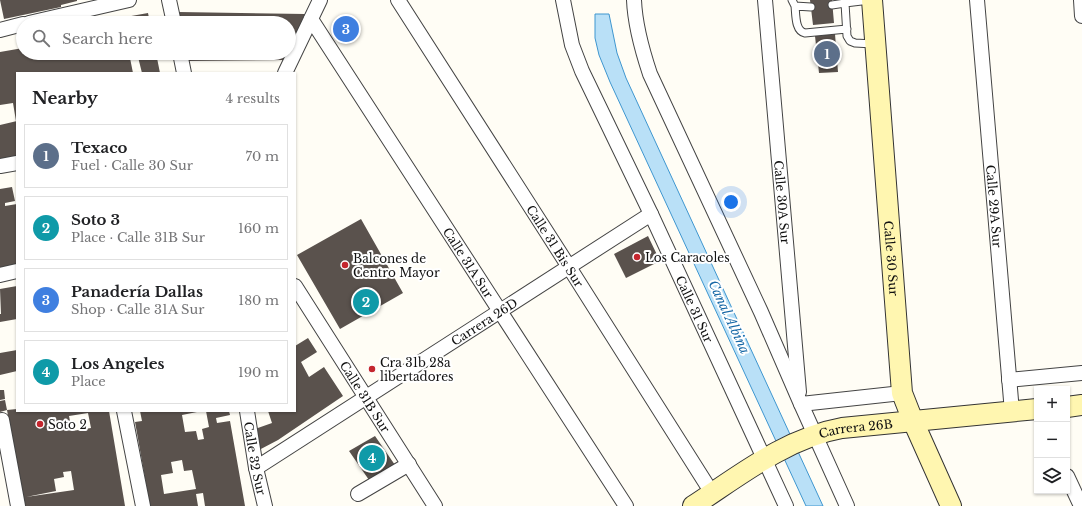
<!DOCTYPE html>
<html lang="en">
<head>
<meta charset="utf-8">
<style>
  :root { --surface:#fff; --page:#f6f6f6; --text:#202124; --muted:#757577; --line:#e0e0e0; --accent:#c4262e }
  body { margin:0; font-family:"Libre Baskerville",serif; background:var(--page); color:var(--text) }
  .controls { position:absolute; right:12px; bottom:12px; display:grid; overflow:hidden; border-radius:0px; box-shadow:0 1px 3px #0004 }
  .controls button { width:36px; height:36px; display:grid; place-items:center; padding:0; border:0; border-bottom:1px solid var(--line); background:var(--surface); color:var(--text); font:20px sans-serif }
  .you { position:absolute; left:731px; top:202px; width:14px; height:14px; margin:-10px; border:3px solid #fff; border-radius:50%; background:#1a73e8; box-shadow:0 0 0 6px #1a73e833 }
  .badge { display:grid; place-items:center; width:26px; height:26px; border-radius:50%; background:var(--accent); color:#fff; font-size:13px; font-weight:700 }
  .pin { position:absolute; translate:-50% -50%; border:2px solid #fff; box-shadow:0 1px 4px #0006 }
  .list { margin:0; padding:0; list-style:none }
  h2 { display:flex; justify-content:space-between; align-items:center; height:52px; margin:0; padding:0 16px; font-size:17px }
  h2 small { font-size:13px; font-weight:400; color:var(--muted) }
  .list li { display:grid; grid-template-columns:26px 1fr auto; gap:12px; align-items:center; box-sizing:border-box; height:64px; margin:0 8px 8px; padding:0 8px; border:1px solid var(--line); border-radius:0px }
  .list b { display:block; font-size:15px; white-space:nowrap }
  .list p { margin:0; font-size:13px; white-space:nowrap; color:var(--muted) }
  .list em { font-size:13px; font-style:normal; color:var(--muted) }
  .icon { flex:none; width:22px; height:22px; fill:none; stroke:currentColor; stroke-width:2; stroke-linecap:round; stroke-linejoin:round }
  .map { position:relative; flex:none; width:1082px; height:506px; overflow:hidden }
  .search { position:absolute; background:var(--surface); box-shadow:0 1px 3px #0004; left:16px; top:16px; width:280px; height:44px; display:flex; align-items:center; gap:10px; box-sizing:border-box; padding:0 14px; border-radius:22px; color:var(--muted); font-size:15px }
  .panel { position:absolute; background:var(--surface); box-shadow:0 1px 3px #0004; left:16px; top:72px; width:280px; height:340px; border-radius:0px }
  .map>svg:first-child { display:block }
  .water { fill:#b9e0f7; stroke:#3f96cf }
  .building { fill:#5a524d; fill-rule:evenodd }
  .lines { fill:none; stroke-linecap:round; stroke-linejoin:round }
  .lane-casing { stroke:#444; stroke-width:9 }
  .street-casing { stroke:#444; stroke-width:16 }
  .secondary-casing { stroke:#333; stroke-width:22 }
  .lane { stroke:#fff; stroke-width:7 }
  .street { stroke:#fff; stroke-width:14 }
  .secondary { stroke:#fff6b0; stroke-width:20 }
  .poi-dot { fill:#c4262e; stroke:#fff; stroke-width:1.5 }
  .labels { text-anchor:middle; dominant-baseline:central; stroke-width:4; stroke-linejoin:round; paint-order:stroke }
  .street-label { font-size:12px; fill:#111; stroke:#fff }
  .poi-label { font-size:12px; fill:#111; stroke:#fff; text-anchor:start }
  .water-label { font-size:13px; font-style:italic; fill:#1768a6; stroke:#fff }
</style>
</head>
<body>
<div class="map">
<svg width="1082" height="506" viewBox="0 0 1082 506">
  <rect width="100%" height="100%" fill="#fffdf5"/>
  <!-- water -->
  <path class="water" d="M 595,14 L 609,14 L 617,53 L 626,78 L 823,506 L 806,506 L 610,82 L 599,55 L 595,38 Z"/>
  <!-- building -->
  <path class="building" d="M 0,0 L 77,0 L 77,1 L 61,5 L 61,7 L 4,19 Z
    M 810,0 L 832,0 L 834,23 L 813,25 Z
    M 179,12 L 305,14 L 289,49 L 289,23 L 181,23 Z
    M 148,13 L 150,23 L 99,23 L 109,20 Z
    M 835,34 L 838,72 L 819,73 L 815,36 Z
    M 23,48 L 23,53 L 129,53 L 133,73 L 17,73 L 16,121 L 13,103 L 0,105 L 0,52 Z
    M 137,53 L 156,53 L 160,73 L 142,73 Z
    M 187,53 L 287,53 L 284,60 L 188,61 Z
    M 17,121 L 17,158 L 0,161 L 0,125 Z
    M 12,187 L 15,201 L 5,203 L 5,206 L 17,204 L 17,264 L 0,268 L 0,189 Z
    M 361,219 L 403,293 L 340,329 L 297,255 Z
    M 648,236 L 660,261 L 626,278 L 614,254 Z
    M 17,286 L 17,319 L 0,322 L 0,314 L 1,314 L 0,289 Z
    M 308,338 L 317,352 L 301,362 L 309,377 L 324,367 L 343,396 L 278,440 L 259,450 L 255,429 L 272,423 L 268,411 L 295,411 L 295,346 Z
    M 17,350 L 17,371 L 0,375 L 0,353 Z
    M 0,390 L 4,390 L 5,399 L 0,400 Z
    M 5,400 L 7,410 L 0,412 L 0,401 Z
    M 17,409 L 17,411 L 109,411 L 125,506 L 23,506 L 22,497 L 7,410 ZM 88,413 L 91,428 L 72,431 L 69,416 ZM 71,471 L 74,490 L 26,497 L 56,491 L 54,479 L 64,477 L 63,472 Z
    M 140,411 L 202,411 L 182,415 L 185,432 L 196,431 L 198,440 L 204,439 L 202,429 L 209,427 L 206,411 L 229,411 L 230,415 L 216,418 L 217,423 L 230,421 L 245,506 L 205,506 L 203,493 L 196,494 L 198,506 L 150,506 L 135,422 L 142,421 ZM 182,460 L 184,471 L 192,470 L 196,489 L 164,494 L 161,475 L 173,473 L 171,462 Z
    M 375,436 L 395,465 L 369,480 L 349,451 Z"/>
  <g class="lines">
    <!-- lane casing -->
    <g class="lane-casing">
      <path id="lane" d="M 792,0 L 795,6 L 811,7
        M 870,0 L 845,3 L 847,36 L 850,41 L 855,43 L 873,44
        M 832,5 L 845,3 L 845,0
        M 795,6 C 796,15 795,31 805,33 L 847,29"/>
    </g>
    <!-- street casing -->
    <g class="street-casing">
      <g id="street">
        <path d="M 169,0 L 174,23"/>
        <path id="s1" d="M 398,0 L 569,267 L 712,493"/>
        <path id="s2" d="M 563,0 L 572,45 L 582,71 L 651,214 L 786,506"/>
        <path d="M 634,0 C 635,26 642,50 650,74 L 761,312 L 801,404 L 847,506"/>
        <path id="s3" d="M 765,0 L 799,392"/>
        <path id="s4" d="M 977,0 L 1012,412"/>
        <path d="M 1081,0 L 1082,16"/>
        <path id="s5" d="M 311,19 L 626,506"/>
        <path d="M 29,23 L 129,0"/>
        <path d="M 0,30 L 23,24"/>
        <path d="M 180,53 L 184,73"/>
        <path d="M 285,73 L 320,0"/>
        <path d="M 0,166 L 17,163"/>
        <path d="M 0,275 L 17,271"/>
        <path id="s6" d="M 295,286 L 435,506"/>
        <path d="M 1009,380 L 1082,373"/>
        <path d="M 801,404 L 902,393"/>
        <path d="M 124,411 L 143,506"/>
        <path id="s7" d="M 247,411 L 256,468 L 265,506"/>
        <path d="M 0,421 L 2,420 L 18,506"/>
        <path id="s8" d="M 256,468 L 651,214"/>
        <path d="M 1067,476 L 1081,506"/>
        <path d="M 358,494 L 409,464"/>
      </g>
    </g>
    <!-- secondary casing -->
    <g class="secondary-casing">
      <g id="secondary">
        <path id="s9" d="M 872,0 L 902,393 L 913,421 L 951,506"/>
        <path d="M 1067,407 L 1082,405"/>
        <path id="s10" d="M 693,506 C 739,476 786,438 842,428 L 1037,409"/>
      </g>
    </g>
    <!-- lane -->
    <use href="#lane" class="lane"/>
    <!-- street -->
    <use href="#street" class="street"/>
    <!-- secondary -->
    <use href="#secondary" class="secondary"/>
  </g>
  <!-- markers -->
  <g class="poi-dot">
    <circle cx="637" cy="257" r="4"/>
    <circle cx="345" cy="265" r="4"/>
    <circle cx="372" cy="369" r="4"/>
    <circle cx="40" cy="424" r="4"/>
  </g>
  <g class="labels">
    <!-- street labels -->
    <g class="street-label">
      <text stroke="none"><textPath href="#s3" startOffset="203">Calle 30A Sur</textPath></text>
      <text stroke="none"><textPath href="#s4" startOffset="207">Calle 29A Sur</textPath></text>
      <text stroke="none"><textPath href="#s1" startOffset="292">Calle 31 Bis Sur</textPath></text>
      <text stroke="none"><textPath href="#s9" startOffset="259">Calle 30 Sur</textPath></text>
      <text stroke="none"><textPath href="#s5" startOffset="290">Calle 31A Sur</textPath></text>
      <text stroke="none"><textPath href="#s2" startOffset="337">Calle 31 Sur</textPath></text>
      <text stroke="none"><textPath href="#s8" startOffset="271">Carrera 26D</textPath></text>
      <text stroke="none"><textPath href="#s6" startOffset="131">Calle 31B Sur</textPath></text>
      <text stroke="none"><textPath href="#s10" startOffset="183">Carrera 26B</textPath></text>
      <text stroke="none"><textPath href="#s7" startOffset="48">Calle 32 Sur</textPath></text>
    </g>
    <!-- poi labels -->
    <g class="poi-label">
      <text x="645" y="257">Los Caracoles</text>
      <text x="353" y="258">Balcones de<tspan x="353" dy="14">Centro Mayor</tspan></text>
      <text x="380" y="362">Cra 31b 28a<tspan x="380" dy="14">libertadores</tspan></text>
      <text x="48" y="424">Soto 2</text>
    </g>
    <!-- water labels -->
    <g class="water-label">
      <text transform="translate(729 317) rotate(65)">Canal Albina</text>
    </g>
  </g>
</svg>
<div class="controls">
<button>+</button>
<button>−</button>
<button><svg class="icon" aria-label="layers" viewBox="0 0 24 24"><path d="M12 4l9 5-9 5-9-5zM3 14l9 5 9-5"/></svg></button>
</div>
<div class="you"></div>
<div class="pin badge" style="left:827px;top:54px;background:#5c6f8a">1</div>
<div class="pin badge" style="left:366px;top:302px;background:#0f9aa8">2</div>
<div class="pin badge" style="left:346px;top:29px;background:#3f7fe0">3</div>
<div class="pin badge" style="left:372px;top:458px;background:#0f9aa8">4</div>
<div class="search"><svg class="icon" aria-label="search" viewBox="0 0 24 24"><circle cx="10" cy="10" r="6"/><path d="M15 15l6 6"/></svg>Search here</div>
<section class="panel">
<h2>Nearby<small>4 results</small></h2>
<ul class="list">
<li><span class="badge" style="background:#5c6f8a">1</span><div><b>Texaco</b><p>Fuel · Calle 30 Sur</p></div><em>70 m</em></li>
<li><span class="badge" style="background:#0f9aa8">2</span><div><b>Soto 3</b><p>Place · Calle 31B Sur</p></div><em>160 m</em></li>
<li><span class="badge" style="background:#3f7fe0">3</span><div><b>Panadería Dallas</b><p>Shop · Calle 31A Sur</p></div><em>180 m</em></li>
<li><span class="badge" style="background:#0f9aa8">4</span><div><b>Los Angeles</b><p>Place</p></div><em>190 m</em></li>
</ul>
</section>
</div>
</body>
</html>
